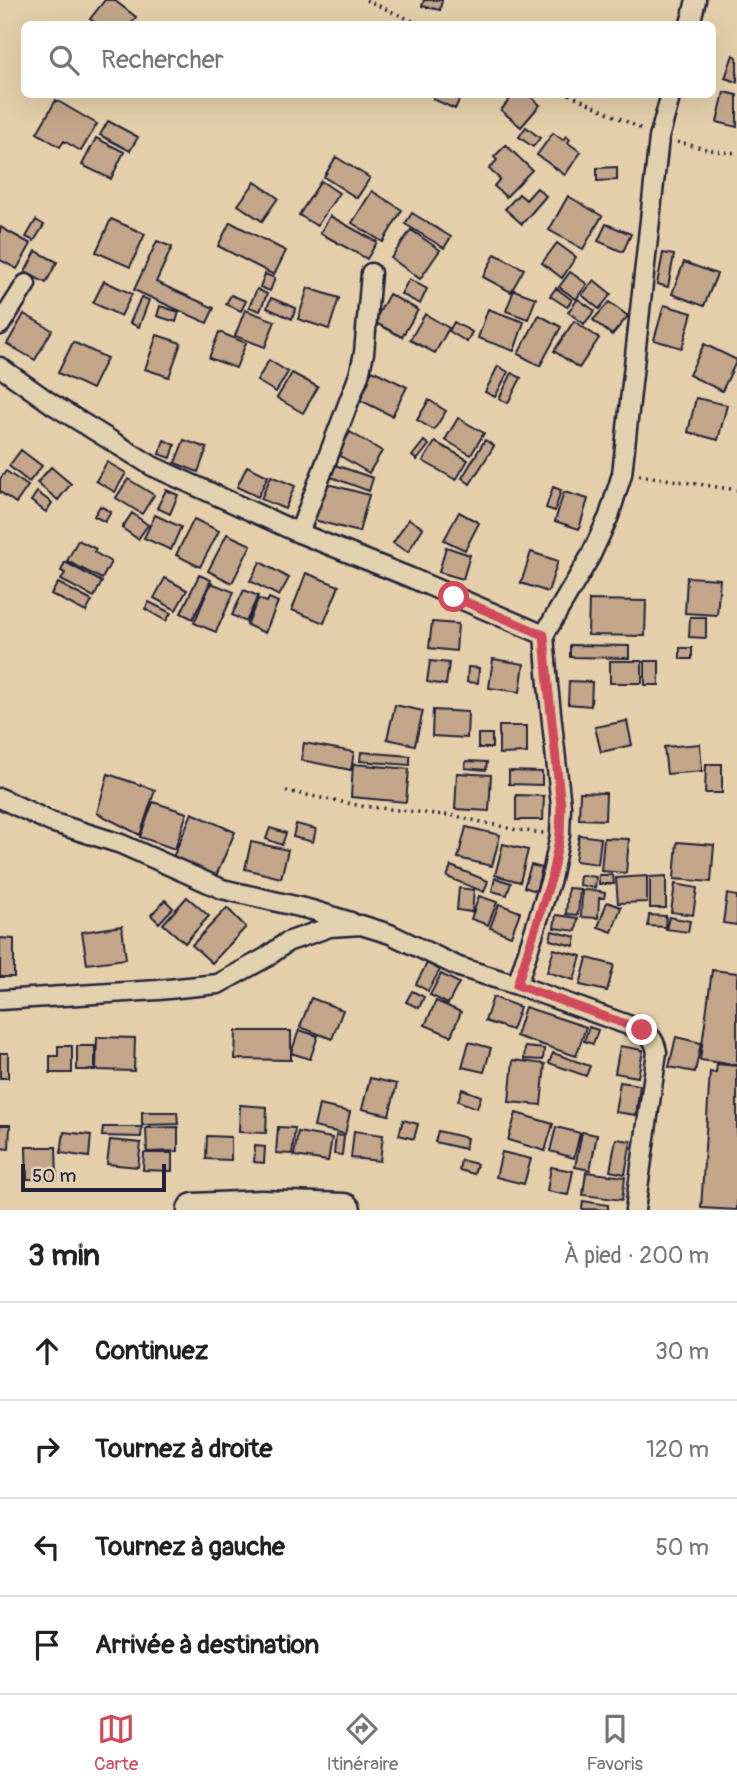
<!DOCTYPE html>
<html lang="fr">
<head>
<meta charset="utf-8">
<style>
  :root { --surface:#fff; --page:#f6f6f6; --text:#222; --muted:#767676; --line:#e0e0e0; --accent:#d1495b }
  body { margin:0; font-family:Pangolin,sans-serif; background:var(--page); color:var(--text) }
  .scale { position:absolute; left:21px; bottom:18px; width:145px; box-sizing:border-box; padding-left:7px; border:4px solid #22223b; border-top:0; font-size:19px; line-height:24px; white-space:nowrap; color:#22223b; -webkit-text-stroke:5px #e2d1ae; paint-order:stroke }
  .stop { position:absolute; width:21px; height:21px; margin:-16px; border:5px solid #d1495b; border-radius:50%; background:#fff }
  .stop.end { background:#d1495b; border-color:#fff; box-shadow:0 2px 7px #0008 }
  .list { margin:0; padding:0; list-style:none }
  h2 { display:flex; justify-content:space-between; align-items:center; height:91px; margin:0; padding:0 28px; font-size:30px }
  h2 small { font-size:23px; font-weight:400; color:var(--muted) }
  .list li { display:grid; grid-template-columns:46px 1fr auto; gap:21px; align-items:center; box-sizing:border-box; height:98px; padding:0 28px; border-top:2px solid var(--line) }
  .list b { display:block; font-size:26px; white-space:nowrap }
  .list em { font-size:23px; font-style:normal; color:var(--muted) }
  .icon { flex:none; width:38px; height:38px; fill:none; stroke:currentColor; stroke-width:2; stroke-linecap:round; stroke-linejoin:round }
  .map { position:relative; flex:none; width:737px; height:1210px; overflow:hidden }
  .search { position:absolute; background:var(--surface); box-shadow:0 7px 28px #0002; left:21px; right:21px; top:21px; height:77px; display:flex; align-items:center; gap:18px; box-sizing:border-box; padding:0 24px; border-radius:10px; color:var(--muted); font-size:26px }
  .sheet { height:483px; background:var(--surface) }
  nav { display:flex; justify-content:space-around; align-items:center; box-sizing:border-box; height:98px; border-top:2px solid var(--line); background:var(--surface); font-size:19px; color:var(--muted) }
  nav a { display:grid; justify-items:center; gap:4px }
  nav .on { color:var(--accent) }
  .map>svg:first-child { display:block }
  .building { fill:#c3a689; stroke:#22223b; stroke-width:2 }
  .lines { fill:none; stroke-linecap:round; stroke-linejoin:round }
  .street-casing { stroke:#22223b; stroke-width:23 }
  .highway-casing { stroke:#22223b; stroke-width:37 }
  .path { stroke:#22223b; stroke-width:3.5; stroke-dasharray:2 5; stroke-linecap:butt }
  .street { stroke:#e2d1ae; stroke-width:18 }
  .highway { stroke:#e2d1ae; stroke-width:32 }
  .route { stroke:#d1495b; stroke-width:9 }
</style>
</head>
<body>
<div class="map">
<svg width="737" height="1210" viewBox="0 0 737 1210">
  <rect width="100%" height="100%" fill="#e4cfaa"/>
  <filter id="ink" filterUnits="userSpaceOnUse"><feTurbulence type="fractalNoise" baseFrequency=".0143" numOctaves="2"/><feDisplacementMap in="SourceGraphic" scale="14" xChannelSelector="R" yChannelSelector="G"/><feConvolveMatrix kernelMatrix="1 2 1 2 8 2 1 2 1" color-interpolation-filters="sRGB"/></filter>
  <g filter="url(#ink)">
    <!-- building -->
    <path class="building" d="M 105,0 L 114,0 L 136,17 L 131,24 L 97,24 L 90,19 Z
      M 424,0 L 442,0 L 440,10 L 422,6 Z
      M 733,55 L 737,57 L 737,82 L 725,78 Z
      M 724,92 L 737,95 L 737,127 L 717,122 Z
      M 434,94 L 462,94 L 455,109 L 433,99 Z
      M 514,94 L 528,94 L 540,105 L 521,127 L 501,110 Z
      M 56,100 L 97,124 L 81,151 L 64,141 L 60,147 L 37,133 Z
      M 108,121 L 138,137 L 130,151 L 100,135 Z
      M 526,127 L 540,138 L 533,147 L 519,137 Z
      M 553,133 L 563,140 L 566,136 L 570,139 L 568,143 L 581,152 L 565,175 L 537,155 Z
      M 96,138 L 124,152 L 111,179 L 82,165 Z
      M 506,145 L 532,170 L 506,197 L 494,186 L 500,179 L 489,169 L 497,160 L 494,157 Z
      M 336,157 L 370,178 L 357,198 L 324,177 Z
      M 617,167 L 617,180 L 597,181 L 597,168 Z
      M 321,181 L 339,193 L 317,226 L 299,215 Z
      M 255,182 L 278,198 L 262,221 L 238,205 Z
      M 537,188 L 546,196 L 522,224 L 505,209 L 519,194 L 526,200 Z
      M 372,191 L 402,210 L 383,242 L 352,223 Z
      M 568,196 L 602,216 L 583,249 L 549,230 Z
      M 412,213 L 451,237 L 444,248 L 405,224 Z
      M 330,216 L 377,242 L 367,259 L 320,233 Z
      M 111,219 L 145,234 L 130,267 L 96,252 Z
      M 36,220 L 44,225 L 34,241 L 26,237 Z
      M 230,222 L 286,251 L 274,275 L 218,246 Z
      M 606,224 L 631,234 L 623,252 L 598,241 Z
      M 0,227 L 31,244 L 17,269 L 0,260 Z
      M 411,230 L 440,250 L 420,279 L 391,258 Z
      M 157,241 L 172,247 L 156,282 L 214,308 L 207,323 L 134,290 Z
      M 557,243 L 576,257 L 562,278 L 542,263 Z
      M 36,251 L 57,262 L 46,283 L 25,272 Z
      M 663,253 L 674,255 L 668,287 L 657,284 Z
      M 495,254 L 524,269 L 511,292 L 483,277 Z
      M 684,262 L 717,274 L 704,306 L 672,294 Z
      M 570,272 L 587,284 L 576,299 L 559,287 Z
      M 265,274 L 275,278 L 270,291 L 260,287 Z
      M 409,279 L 427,289 L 420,304 L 401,294 Z
      M 594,280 L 611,294 L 599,309 L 582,295 Z
      M 104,281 L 132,294 L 121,316 L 93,303 Z
      M 308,288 L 339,298 L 329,329 L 298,319 Z
      M 556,288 L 572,300 L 567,307 L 550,296 Z
      M 257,289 L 267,294 L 260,311 L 249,307 Z
      M 514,290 L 536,298 L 528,319 L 506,311 Z
      M 389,294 L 418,310 L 402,337 L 374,322 Z
      M 231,295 L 246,301 L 241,311 L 226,304 Z
      M 141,297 L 149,300 L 139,327 L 130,323 Z
      M 271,298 L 296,308 L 292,319 L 267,308 Z
      M 578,299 L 595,311 L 584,324 L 568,312 Z
      M 609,302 L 628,316 L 612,335 L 593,320 Z
      M 664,305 L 692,313 L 682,348 L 654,340 Z
      M 160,306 L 179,312 L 176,322 L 157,316 Z
      M 488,309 L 524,322 L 514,351 L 478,338 Z
      M 245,310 L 275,321 L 265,347 L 235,336 Z
      M 24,314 L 52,330 L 35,360 L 7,344 Z
      M 425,314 L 449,328 L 435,353 L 410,340 Z
      M 539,315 L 561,327 L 540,366 L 518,354 Z
      M 574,321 L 599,338 L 579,368 L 554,351 Z
      M 454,322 L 472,332 L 467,342 L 449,331 Z
      M 219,332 L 246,343 L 236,368 L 209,358 Z
      M 157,335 L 181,343 L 169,377 L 145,369 Z
      M 73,342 L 107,358 L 92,389 L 58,373 Z
      M 704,344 L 737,360 L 722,391 L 689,375 Z
      M 269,360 L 288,372 L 276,392 L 257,381 Z
      M 498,366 L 508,372 L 495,397 L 485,392 Z
      M 372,370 L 407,387 L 392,416 L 360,400 L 369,381 L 367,380 Z
      M 292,373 L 318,387 L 303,413 L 277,398 Z
      M 512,373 L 521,378 L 508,403 L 499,399 Z
      M 696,398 L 727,405 L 718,440 L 688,432 Z
      M 429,400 L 446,411 L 434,430 L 417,420 Z
      M 458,418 L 484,433 L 471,455 L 445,440 Z
      M 350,432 L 382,451 L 369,473 L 337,454 Z
      M 164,440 L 175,445 L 171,458 L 159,454 Z
      M 184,440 L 207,448 L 198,472 L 175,463 Z
      M 485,440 L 494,446 L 470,484 L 462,478 Z
      M 424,441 L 429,445 L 417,460 L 412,456 Z
      M 435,442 L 468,460 L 456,480 L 423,461 Z
      M 21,450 L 42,466 L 29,482 L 9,466 Z
      M 107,462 L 126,473 L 115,492 L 96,481 Z
      M 332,464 L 373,478 L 369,491 L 328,476 Z
      M 247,466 L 268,476 L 258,497 L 237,487 Z
      M 51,467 L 71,484 L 58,500 L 37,483 Z
      M 6,471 L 28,486 L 16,503 L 0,492 L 0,479 Z
      M 271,476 L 295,486 L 285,509 L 261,499 Z
      M 128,479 L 154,495 L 142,514 L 116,498 Z
      M 324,483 L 369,495 L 359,532 L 314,520 Z
      M 553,487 L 561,490 L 555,511 L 546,508 Z
      M 166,490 L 178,495 L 170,514 L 157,508 Z
      M 37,492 L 52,503 L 46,512 L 31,501 Z
      M 564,492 L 588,499 L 579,529 L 555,521 Z
      M 100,506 L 111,512 L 105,522 L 94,516 Z
      M 459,512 L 479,523 L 465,550 L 444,540 Z
      M 132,513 L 148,525 L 138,539 L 122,528 Z
      M 155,515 L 181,527 L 171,550 L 144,538 Z
      M 194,519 L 219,531 L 200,567 L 176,555 Z
      M 409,519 L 423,528 L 408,552 L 393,543 Z
      M 227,534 L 251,545 L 232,583 L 208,571 Z
      M 78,540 L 96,549 L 94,552 L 111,562 L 102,579 L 67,561 Z
      M 446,547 L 470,555 L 463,579 L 439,572 Z
      M 531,552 L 558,561 L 548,592 L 521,583 Z
      M 65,562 L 102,582 L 94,597 L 61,580 L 65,573 L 61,571 Z
      M 260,562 L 289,578 L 279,596 L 250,581 Z
      M 306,573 L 339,586 L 324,623 L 292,610 Z
      M 199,575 L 211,580 L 193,619 L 181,613 Z
      M 687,577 L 720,579 L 717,615 L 685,613 Z
      M 165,578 L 187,590 L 176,610 L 154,598 Z
      M 58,583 L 92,601 L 86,612 L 51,594 Z
      M 211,583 L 234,592 L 216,632 L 194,623 Z
      M 244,590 L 258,596 L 246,622 L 232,615 Z
      M 269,598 L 278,602 L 265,633 L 247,625 L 258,599 L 267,602 Z
      M 589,600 L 646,601 L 645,636 L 588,635 Z
      M 149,602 L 171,613 L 166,621 L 145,609 Z
      M 690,617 L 706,617 L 706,638 L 689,637 Z
      M 432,622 L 458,624 L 456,651 L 429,648 Z
      M 570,645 L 629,646 L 629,658 L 570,657 Z
      M 680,648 L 692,648 L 692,659 L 680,659 Z
      M 493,659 L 524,664 L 520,692 L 489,688 Z
      M 430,661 L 449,663 L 446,685 L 427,682 Z
      M 610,661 L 642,661 L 642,683 L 610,683 Z
      M 645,661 L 659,661 L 659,685 L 645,685 Z
      M 468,667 L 479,668 L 478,683 L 467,682 Z
      M 569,681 L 592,682 L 591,706 L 568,704 Z
      M 395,705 L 423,711 L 415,745 L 387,739 Z
      M 433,710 L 468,712 L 467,738 L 432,736 Z
      M 627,721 L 632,745 L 601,752 L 595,727 Z
      M 499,726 L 527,726 L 527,753 L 499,754 Z
      M 478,734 L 492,734 L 492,748 L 478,748 Z
      M 304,743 L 354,752 L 351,770 L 301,760 Z
      M 700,744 L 702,771 L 667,774 L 664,747 Z
      M 361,752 L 410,756 L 410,765 L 360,761 Z
      M 466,761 L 487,762 L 486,770 L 465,768 Z
      M 353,764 L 409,769 L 406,802 L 351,797 Z
      M 706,764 L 722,764 L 722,793 L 705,793 Z
      M 509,771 L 542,772 L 542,785 L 509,784 Z
      M 457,773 L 491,775 L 489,811 L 455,809 Z
      M 108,774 L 155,790 L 140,835 L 97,813 Z
      M 580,792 L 606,793 L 605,820 L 579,819 Z
      M 516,795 L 544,796 L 543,820 L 516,820 Z
      M 153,802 L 187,813 L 175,849 L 140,837 Z
      M 192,813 L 235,832 L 216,876 L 173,857 Z
      M 296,824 L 316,829 L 313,842 L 293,837 Z
      M 466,827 L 500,835 L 492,866 L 458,858 Z
      M 270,828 L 286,833 L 282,845 L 266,839 Z
      M 579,835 L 601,838 L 598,864 L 575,861 Z
      M 604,838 L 629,839 L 626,873 L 601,871 Z
      M 251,842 L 288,850 L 281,878 L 245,869 Z
      M 677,842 L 714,845 L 711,882 L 674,879 Z
      M 503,844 L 528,850 L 520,882 L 495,875 Z
      M 531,865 L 542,868 L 536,891 L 524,887 Z
      M 451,866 L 488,881 L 484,892 L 447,877 Z
      M 580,875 L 596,877 L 595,888 L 579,885 Z
      M 599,875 L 613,875 L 614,884 L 599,884 Z
      M 647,876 L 647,902 L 618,903 L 616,878 Z
      M 666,876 L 666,908 L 650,908 L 650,877 Z
      M 495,878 L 511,883 L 507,895 L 492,891 Z
      M 675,884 L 697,888 L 693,915 L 671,912 Z
      M 459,888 L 474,890 L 472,912 L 457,910 Z
      M 568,888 L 580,889 L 578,915 L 566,914 Z
      M 582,890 L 600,891 L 600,892 L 605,893 L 604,898 L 599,898 L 598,918 L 581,917 Z
      M 727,894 L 737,896 L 737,925 L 723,923 Z
      M 479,896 L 497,902 L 488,925 L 471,919 Z
      M 187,897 L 209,916 L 185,943 L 163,924 Z
      M 165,900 L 173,908 L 159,923 L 151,915 Z
      M 607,902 L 621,907 L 612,932 L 598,927 Z
      M 499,904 L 520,912 L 511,936 L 490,928 Z
      M 227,908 L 246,927 L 212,963 L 192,945 Z
      M 556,915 L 578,918 L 576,931 L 554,928 Z
      M 649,915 L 666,916 L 665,927 L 648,926 Z
      M 669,917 L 690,921 L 688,932 L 666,929 Z
      M 122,926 L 126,959 L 87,964 L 82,932 Z
      M 552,931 L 576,937 L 574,946 L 550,940 Z
      M 0,938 L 14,939 L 14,977 L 0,977 Z
      M 554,949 L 581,956 L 574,980 L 547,972 Z
      M 587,958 L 614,965 L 607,991 L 580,985 Z
      M 427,963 L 440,970 L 428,991 L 416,984 Z
      M 712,970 L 737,973 L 737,1065 L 700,1060 Z
      M 441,974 L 459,983 L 448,1004 L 430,995 Z
      M 412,991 L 424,997 L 419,1008 L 406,1002 Z
      M 493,997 L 520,1007 L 512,1030 L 485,1021 Z
      M 311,998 L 343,1010 L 332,1039 L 300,1027 Z
      M 436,1001 L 461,1012 L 451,1036 L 425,1025 Z
      M 525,1007 L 586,1027 L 576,1056 L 516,1036 Z
      M 589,1027 L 598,1030 L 593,1044 L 584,1041 Z
      M 299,1030 L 318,1036 L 310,1059 L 291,1053 Z
      M 236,1031 L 291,1031 L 291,1060 L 235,1059 Z
      M 97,1037 L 135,1038 L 134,1071 L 96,1070 Z
      M 676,1037 L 701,1043 L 695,1072 L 669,1067 Z
      M 469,1042 L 491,1048 L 484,1072 L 462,1067 Z
      M 58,1046 L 72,1046 L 72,1073 L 50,1073 L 50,1056 L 58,1056 Z
      M 77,1046 L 95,1046 L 95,1070 L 77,1070 Z
      M 620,1046 L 643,1050 L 638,1077 L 615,1073 Z
      M 525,1047 L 544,1049 L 543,1060 L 524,1059 Z
      M 0,1053 L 8,1053 L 8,1078 L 0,1078 Z
      M 553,1053 L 590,1066 L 586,1076 L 549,1063 Z
      M 513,1060 L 545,1064 L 541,1105 L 509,1102 Z
      M 717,1064 L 737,1066 L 737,1210 L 701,1208 L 710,1072 L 716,1073 Z
      M 370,1078 L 397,1084 L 389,1115 L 362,1109 Z
      M 620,1082 L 640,1085 L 636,1115 L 615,1112 Z
      M 462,1089 L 481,1096 L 477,1108 L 458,1101 Z
      M 240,1105 L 267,1107 L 266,1133 L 239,1132 Z
      M 319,1105 L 350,1112 L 345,1134 L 314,1127 Z
      M 142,1112 L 177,1112 L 178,1124 L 142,1125 Z
      M 516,1113 L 553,1124 L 545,1151 L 508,1140 Z
      M 403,1120 L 418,1124 L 414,1139 L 399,1135 Z
      M 0,1125 L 10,1125 L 9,1149 L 0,1148 Z
      M 103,1127 L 142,1127 L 141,1137 L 102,1136 Z
      M 178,1127 L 178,1151 L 147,1152 L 146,1128 Z
      M 278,1127 L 295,1128 L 292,1154 L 276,1153 Z
      M 556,1127 L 580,1133 L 574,1158 L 550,1151 Z
      M 354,1131 L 383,1135 L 380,1161 L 351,1158 Z
      M 438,1131 L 467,1138 L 465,1149 L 435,1142 Z
      M 64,1132 L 91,1135 L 89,1157 L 61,1153 Z
      M 298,1132 L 332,1138 L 328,1161 L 294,1156 Z
      M 582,1132 L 597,1135 L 590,1170 L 575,1167 Z
      M 336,1135 L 344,1136 L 342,1155 L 334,1154 Z
      M 207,1136 L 231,1137 L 231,1160 L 206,1159 Z
      M 616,1139 L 631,1141 L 625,1174 L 610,1171 Z
      M 110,1140 L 141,1143 L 138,1167 L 107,1164 Z
      M 255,1146 L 265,1147 L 264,1163 L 254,1162 Z
      M 26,1147 L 56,1147 L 57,1179 L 27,1179 Z
      M 502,1152 L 531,1159 L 524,1184 L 496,1177 Z
      M 144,1153 L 172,1153 L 172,1171 L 143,1170 Z
      M 461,1160 L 477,1164 L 474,1174 L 459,1170 Z
      M 551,1167 L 573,1171 L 568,1195 L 547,1191 Z
      M 586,1172 L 625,1177 L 622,1200 L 583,1195 Z
      M 583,1201 L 608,1205 L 608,1210 L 582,1209 Z"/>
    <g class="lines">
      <!-- street casing -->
      <g class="street-casing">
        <path id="street" d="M 690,24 L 696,0
          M 0,325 L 26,284
          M 0,367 L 52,404 L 152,466 L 299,533 L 409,577 L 544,635 L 548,685 L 561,806 L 560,835 L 551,879 L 517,985 L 642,1030 C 651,1036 655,1041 657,1052 L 635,1210
          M 299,533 L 359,375 L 364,353 L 371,273
          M 544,635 L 590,557 L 609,516 L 622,474 L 659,138 L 671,94
          M 0,798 L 51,822 L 121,844 L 222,889 L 312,910 L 351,922
          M 0,1000 L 158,990 L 218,984 L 267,957 L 287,942 L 330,927 L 361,925 L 390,934 L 459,967 L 517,985"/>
      </g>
      <!-- highway casing -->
      <g class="highway-casing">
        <path id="highway" d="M 194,1210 L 261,1207 L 344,1210"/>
      </g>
      <!-- path -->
      <path class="path" d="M 366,0 L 419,24
        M 569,94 L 644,130
        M 677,142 L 715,151 L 737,153
        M 639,475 L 737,490
        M 286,791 L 362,806 L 455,816 L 517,830 L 544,833"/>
      <!-- street -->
      <use href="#street" class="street"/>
      <!-- highway -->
      <use href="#highway" class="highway"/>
    </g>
  </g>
  <g class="lines" filter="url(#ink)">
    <!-- route -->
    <path class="route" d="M 454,597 L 544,635 L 548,685 L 561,806 L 560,835 L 551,879 L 517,985 L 642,1030"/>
  </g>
</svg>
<div class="scale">50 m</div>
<div class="stop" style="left:454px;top:597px"></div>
<div class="stop end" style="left:642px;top:1030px"></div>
<div class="search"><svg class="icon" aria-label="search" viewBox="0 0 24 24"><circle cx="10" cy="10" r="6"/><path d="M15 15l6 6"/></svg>Rechercher</div>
</div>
<section class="sheet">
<h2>3 min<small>À pied · 200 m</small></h2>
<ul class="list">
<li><svg class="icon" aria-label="ahead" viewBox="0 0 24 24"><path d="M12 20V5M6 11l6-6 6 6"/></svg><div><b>Continuez</b></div><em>30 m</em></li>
<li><svg class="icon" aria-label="right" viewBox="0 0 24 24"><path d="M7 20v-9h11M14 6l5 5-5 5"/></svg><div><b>Tournez à droite</b></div><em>120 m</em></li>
<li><svg class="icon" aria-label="left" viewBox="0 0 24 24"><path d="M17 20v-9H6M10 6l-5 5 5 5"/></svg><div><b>Tournez à gauche</b></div><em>50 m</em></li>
<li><svg class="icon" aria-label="arrive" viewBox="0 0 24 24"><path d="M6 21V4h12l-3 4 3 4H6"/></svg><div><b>Arrivée à destination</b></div></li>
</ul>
</section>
<nav>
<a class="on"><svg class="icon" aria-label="map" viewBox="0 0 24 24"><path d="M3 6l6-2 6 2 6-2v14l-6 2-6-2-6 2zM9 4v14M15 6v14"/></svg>Carte</a>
<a><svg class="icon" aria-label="directions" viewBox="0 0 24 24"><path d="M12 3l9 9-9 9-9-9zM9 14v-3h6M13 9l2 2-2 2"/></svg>Itinéraire</a>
<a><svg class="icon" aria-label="saved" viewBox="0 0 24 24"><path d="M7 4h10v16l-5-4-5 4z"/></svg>Favoris</a>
</nav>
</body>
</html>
